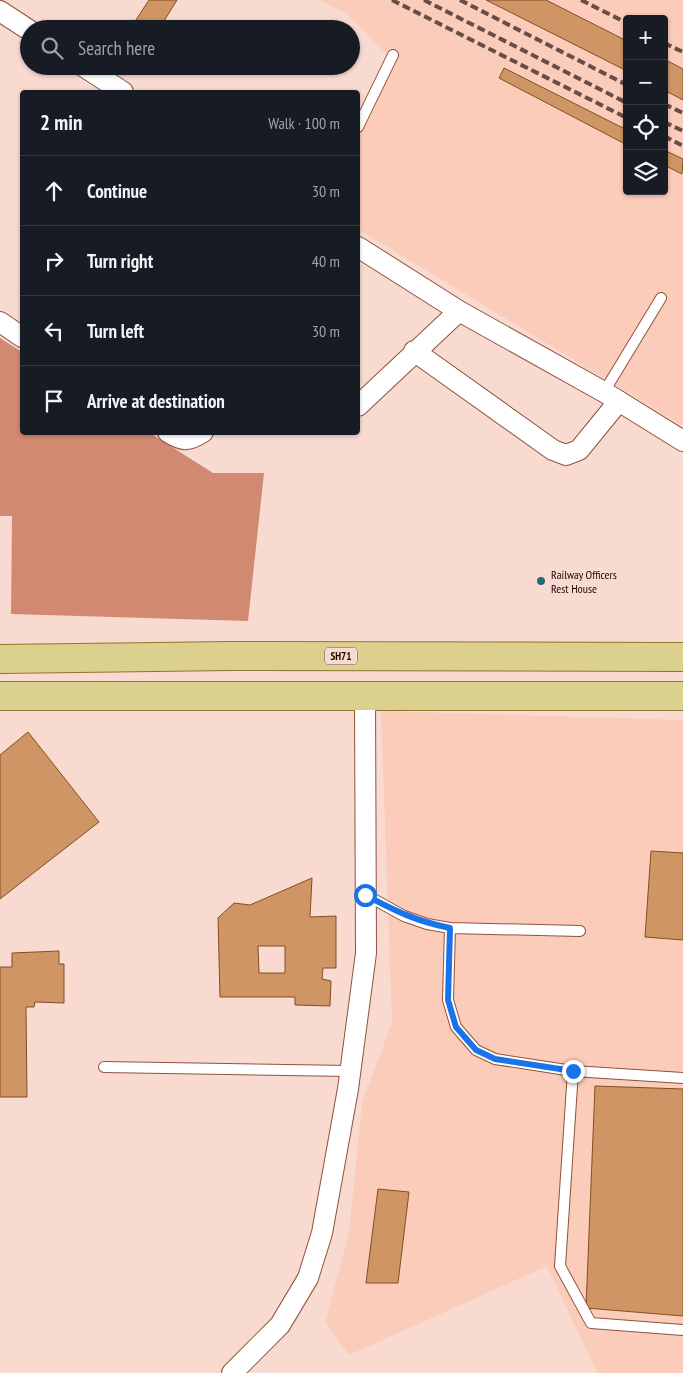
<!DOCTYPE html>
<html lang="en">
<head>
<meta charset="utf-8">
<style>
  :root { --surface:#171b24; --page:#20242c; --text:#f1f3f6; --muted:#9ea1a6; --line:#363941 }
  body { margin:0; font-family:"PT Sans Narrow",sans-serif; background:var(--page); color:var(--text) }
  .controls { position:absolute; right:15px; top:15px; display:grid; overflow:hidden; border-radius:5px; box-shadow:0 1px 4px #0004 }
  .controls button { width:45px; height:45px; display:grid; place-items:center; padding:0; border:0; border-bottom:1px solid var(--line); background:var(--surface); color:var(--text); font:25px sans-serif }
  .stop { position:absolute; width:15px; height:15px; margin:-11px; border:4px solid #1a73e8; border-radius:50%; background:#fff }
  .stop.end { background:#1a73e8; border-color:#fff; box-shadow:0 1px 5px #0008 }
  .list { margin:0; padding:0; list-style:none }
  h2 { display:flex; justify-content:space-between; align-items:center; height:65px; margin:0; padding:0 20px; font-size:21px }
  h2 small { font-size:16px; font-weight:400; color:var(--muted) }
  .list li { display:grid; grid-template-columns:32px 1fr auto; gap:15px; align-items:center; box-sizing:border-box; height:70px; padding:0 20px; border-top:1px solid var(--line) }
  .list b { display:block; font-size:19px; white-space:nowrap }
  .list em { font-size:16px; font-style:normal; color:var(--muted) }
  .icon { flex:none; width:28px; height:28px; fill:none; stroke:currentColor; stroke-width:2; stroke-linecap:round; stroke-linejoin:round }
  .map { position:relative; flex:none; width:683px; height:1373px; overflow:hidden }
  .search { position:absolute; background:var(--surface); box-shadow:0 1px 4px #0004; left:20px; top:20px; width:340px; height:55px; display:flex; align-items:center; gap:12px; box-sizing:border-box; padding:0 18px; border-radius:28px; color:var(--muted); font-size:19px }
  .panel { position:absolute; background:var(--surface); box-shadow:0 1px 4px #0004; left:20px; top:90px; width:340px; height:345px; border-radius:5px }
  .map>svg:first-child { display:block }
  .built { fill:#fcccbb; fill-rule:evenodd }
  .forest { fill:#d18a71 }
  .building { fill:#d09565; stroke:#814f22; fill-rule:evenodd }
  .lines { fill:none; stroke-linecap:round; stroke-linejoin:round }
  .service-casing { stroke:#90523c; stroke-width:12 }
  .minor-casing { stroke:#90523c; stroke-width:22 }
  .primary-casing { stroke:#8b762c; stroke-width:30 }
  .service { stroke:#fff; stroke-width:10 }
  .minor { stroke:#fff; stroke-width:20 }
  .primary { stroke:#dcd08e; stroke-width:28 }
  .rail { stroke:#674d45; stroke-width:4; stroke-dasharray:8 4; stroke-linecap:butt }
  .route { stroke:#1a73e8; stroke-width:6 }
  .poi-dot { fill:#26687b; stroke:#f8dad0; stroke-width:2 }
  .labels { text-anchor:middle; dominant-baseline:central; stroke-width:5; stroke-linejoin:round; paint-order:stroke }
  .shield { fill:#f8dad0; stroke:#614740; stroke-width:1 }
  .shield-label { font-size:11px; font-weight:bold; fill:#200802 }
  .poi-label { font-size:12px; fill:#200802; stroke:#f8dad0; text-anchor:start }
</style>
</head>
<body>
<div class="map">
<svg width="683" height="1373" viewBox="0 0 683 1373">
  <rect width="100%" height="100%" fill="#f8dad0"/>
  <!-- built -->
  <path class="built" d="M 320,0 L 683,0 L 683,426 L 358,229 L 358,119 L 389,56 L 347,14 ZM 627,19 L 664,19 L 664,191 L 627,191 Z
    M 381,711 L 683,720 L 683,1373 L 597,1373 L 547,1266 L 349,1355 L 325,1322 L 349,1233 L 362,1103 L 392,1023 Z"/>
  <!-- forest -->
  <path class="forest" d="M 0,338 L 22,352 L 22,432 L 150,433 L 213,473 L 264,473 L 248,621 L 11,614 L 12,516 L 0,516 Z"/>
  <!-- building -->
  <path class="building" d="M 149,0 L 177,0 L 159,29 L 130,29 Z
    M 486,0 L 546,0 L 627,41 L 627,71 Z
    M 664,59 L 683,69 L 683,100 L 664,90 Z
    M 504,68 L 627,130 L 627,145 L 499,78 Z
    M 664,150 L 683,159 L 682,174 L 664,165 Z
    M 28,732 L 99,822 L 0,899 L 0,755 Z
    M 651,851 L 683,853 L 683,940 L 645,937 Z
    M 312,878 L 310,917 L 336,916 L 336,968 L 323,968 L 322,979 L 331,981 L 330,1006 L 295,1005 L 295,997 L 220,997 L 218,918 L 234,903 L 250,905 ZM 258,946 L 285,946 L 285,973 L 259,973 Z
    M 59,951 L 59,964 L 64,964 L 64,1003 L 35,1002 L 34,1007 L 26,1007 L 27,1097 L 0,1097 L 0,967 L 12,967 L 12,953 Z
    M 595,1086 L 683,1089 L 683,1316 L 586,1308 Z
    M 378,1189 L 409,1192 L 398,1283 L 366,1283 Z"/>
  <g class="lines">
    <!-- service casing -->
    <g class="service-casing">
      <path id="service" d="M 358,127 L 393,55
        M 604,392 L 661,298
        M 366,895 L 404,916 L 427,924 L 450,928 L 580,931
        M 450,928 L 448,1000 L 456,1027 L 476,1050 L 495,1059 L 573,1071 L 683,1078
        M 104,1067 L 350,1071
        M 573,1071 L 560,1266 L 591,1323 L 683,1330"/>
    </g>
    <!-- minor casing -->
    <g class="minor-casing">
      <path id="minor" d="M 0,11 L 29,30
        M 83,66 L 123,92
        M 358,247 L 459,311 L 604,392 L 683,441
        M 0,322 L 22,337
        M 414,351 L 553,450 L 566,455 L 579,450 L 619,401
        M 358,406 L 459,311
        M 168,432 C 183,442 189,441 203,432
        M 232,1373 L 280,1325 L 308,1278 L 322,1233 L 348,1089 L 366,953 L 365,696"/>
    </g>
    <!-- primary casing -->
    <g class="primary-casing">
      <path id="primary" d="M 0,659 L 232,656 L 683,657
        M 0,696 L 683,696"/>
    </g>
    <!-- service -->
    <use href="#service" class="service"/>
    <!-- minor -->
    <use href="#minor" class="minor"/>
    <!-- primary -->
    <use href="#primary" class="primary"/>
    <!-- rail -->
    <path class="rail" d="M 392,0 L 627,118
      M 424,0 L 627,103
      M 460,0 L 627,85
      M 581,0 L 627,23
      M 664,43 L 683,52
      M 664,104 L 683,113
      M 664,122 L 683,131
      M 664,136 L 683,146"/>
  </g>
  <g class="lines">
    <!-- route -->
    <path class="route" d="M 365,895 C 396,911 415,921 450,928 L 448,1000 L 456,1027 L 476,1050 L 495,1059 L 573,1071"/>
  </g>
  <!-- markers -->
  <circle class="poi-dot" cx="541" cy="581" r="5"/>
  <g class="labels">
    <!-- shield labels -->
    <rect class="shield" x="325" y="647.5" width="32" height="17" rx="4"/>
    <g class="shield-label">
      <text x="341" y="656">SH71</text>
    </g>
    <!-- poi labels -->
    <g class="poi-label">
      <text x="551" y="574">Railway Officers<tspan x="551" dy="14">Rest House</tspan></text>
    </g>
  </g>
</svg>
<div class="controls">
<button>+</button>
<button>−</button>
<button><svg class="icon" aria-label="locate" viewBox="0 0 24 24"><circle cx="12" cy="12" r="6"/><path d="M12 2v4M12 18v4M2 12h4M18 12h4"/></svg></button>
<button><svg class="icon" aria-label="layers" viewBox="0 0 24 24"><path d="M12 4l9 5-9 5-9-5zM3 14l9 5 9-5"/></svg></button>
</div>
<div class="stop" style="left:365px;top:895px"></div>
<div class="stop end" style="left:573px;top:1071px"></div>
<div class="search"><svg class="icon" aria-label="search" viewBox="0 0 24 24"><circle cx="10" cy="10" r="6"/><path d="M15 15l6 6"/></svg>Search here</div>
<section class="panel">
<h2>2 min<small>Walk · 100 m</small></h2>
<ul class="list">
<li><svg class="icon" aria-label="ahead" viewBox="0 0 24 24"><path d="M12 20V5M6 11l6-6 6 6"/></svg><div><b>Continue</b></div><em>30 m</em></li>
<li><svg class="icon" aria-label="right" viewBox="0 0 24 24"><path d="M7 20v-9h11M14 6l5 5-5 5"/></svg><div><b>Turn right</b></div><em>40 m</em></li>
<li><svg class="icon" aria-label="left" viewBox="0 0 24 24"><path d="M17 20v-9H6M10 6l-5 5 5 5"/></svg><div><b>Turn left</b></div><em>30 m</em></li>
<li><svg class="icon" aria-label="arrive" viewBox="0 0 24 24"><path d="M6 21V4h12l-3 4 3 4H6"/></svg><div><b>Arrive at destination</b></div></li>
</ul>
</section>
</div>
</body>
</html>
